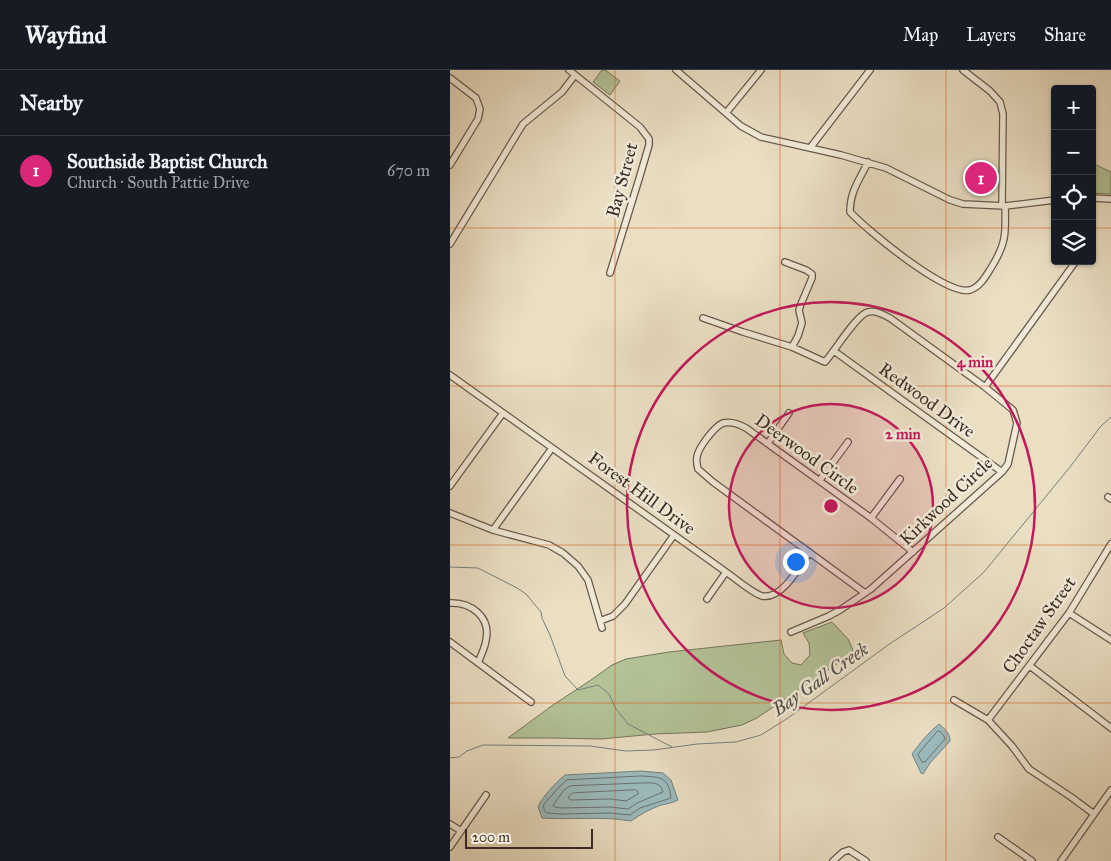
<!DOCTYPE html>
<html lang="en">
<head>
<meta charset="utf-8">
<style>
  :root { --surface:#171b24; --page:#242831; --text:#f1f3f6; --muted:#9ea1a6; --line:#363941; --accent:#db2777 }
  body { margin:0; font-family:"IM FELL Great Primer",serif; background:var(--page); color:var(--text) }
  .controls { position:absolute; right:15px; top:15px; display:grid; overflow:hidden; border-radius:5px; box-shadow:0 1px 4px #0004 }
  .controls button { width:45px; height:45px; display:grid; place-items:center; padding:0; border:0; border-bottom:1px solid var(--line); background:var(--surface); color:var(--text); font:25px sans-serif }
  .scale { position:absolute; left:15px; bottom:12px; width:128px; box-sizing:border-box; padding-left:5px; border:2px solid #3b2b24; border-top:0; font-size:14px; line-height:18px; white-space:nowrap; color:#3b2b24; -webkit-text-stroke:4px #f1ead8; paint-order:stroke }
  .you { position:absolute; left:345px; top:491px; width:18px; height:18px; margin:-12px; border:4px solid #fff; border-radius:50%; background:#1a73e8; box-shadow:0 0 0 8px #1a73e833 }
  .badge { display:grid; place-items:center; width:32px; height:32px; border-radius:50%; background:var(--accent); color:#fff; font-size:16px; font-weight:700 }
  .pin { position:absolute; translate:-50% -50%; border:2px solid #fff; box-shadow:0 1px 5px #0006 }
  .list { margin:0; padding:0; list-style:none }
  h2 { display:flex; justify-content:space-between; align-items:center; height:65px; margin:0; padding:0 20px; font-size:21px }
  h2 small { font-size:16px; font-weight:400; color:var(--muted) }
  .list li { display:grid; grid-template-columns:32px 1fr auto; gap:15px; align-items:center; box-sizing:border-box; height:70px; padding:0 20px; border-top:1px solid var(--line) }
  .list b { display:block; font-size:19px; white-space:nowrap }
  .list p { margin:0; font-size:16px; white-space:nowrap; color:var(--muted) }
  .list em { font-size:16px; font-style:normal; color:var(--muted) }
  .icon { flex:none; width:28px; height:28px; fill:none; stroke:currentColor; stroke-width:2; stroke-linecap:round; stroke-linejoin:round }
  .map { position:relative; flex:none; width:661px; height:791px; overflow:hidden }
  header { display:flex; align-items:center; gap:30px; box-sizing:border-box; height:70px; padding:0 25px; background:var(--surface); border-bottom:1px solid var(--line) }
  header strong { font-size:24px }
  nav { display:flex; gap:28px; margin-inline-start:auto; font-size:18px }
  main { display:flex }
  aside { flex:1; background:var(--surface) }
  .map>svg:first-child { display:block }
  .green { fill:#b3c297; stroke:#77765e }
  .water { fill:#9bbabc; stroke:#75817f }
  .lines { fill:none; stroke-linecap:round; stroke-linejoin:round }
  .shore { stroke:#6b7270; stroke-width:1 }
  .stream { stroke:#75817f; stroke-width:1 }
  .minor-casing { stroke:#67584c; stroke-width:8 }
  .minor { stroke:#f1ead8; stroke-width:5.5 }
  .grid { fill:none; stroke:#d7540e; stroke-width:1; stroke-opacity:0.55 }
  .ring { fill:none; stroke:#c2185b; stroke-width:2.5 }
  .labels { text-anchor:middle; dominant-baseline:central; stroke-width:5; stroke-linejoin:round; paint-order:stroke }
  .street-label { font-size:18px; fill:#3b2b24; stroke:#f1ead8 }
  .water-label { font-size:19px; font-style:italic; fill:#534f4a; stroke:#f1ead8 }
  .centre { fill:#c2185b; stroke:#f1ead8; stroke-width:2.5 }
  .ring-label { font-size:15px; text-anchor:middle; font-weight:bold; fill:#c2185b; stroke:#f1ead8; stroke-width:5; stroke-linejoin:round; paint-order:stroke }
</style>
</head>
<body>
<header>
<strong>Wayfind</strong>
<nav><a>Map</a><a>Layers</a><a>Share</a></nav>
</header>
<main>
<aside>
<h2>Nearby<small></small></h2>
<ul class="list">
<li><span class="badge">1</span><div><b>Southside Baptist Church</b><p>Church · South Pattie Drive</p></div><em>670 m</em></li>
</ul>
</aside>
<div class="map">
<svg width="661" height="791" viewBox="0 0 661 791">
  <rect width="100%" height="100%" fill="#eadec3"/>
  <filter id="stains"><feTurbulence type="fractalNoise" baseFrequency=".004" numOctaves="4"/><feColorMatrix values="0 0 0 0 .2 0 0 0 0 .09 0 0 0 0 .02 0 0 0 .5 -.17"/></filter>
  <radialGradient id="worn" r=".72"><stop offset=".6" stop-color="#630" stop-opacity="0"/><stop offset="1" stop-color="#630" stop-opacity=".3"/></radialGradient>
  <!-- green -->
  <path class="green" d="M 152,0 L 155,0 L 170,11 L 160,25 L 143,12 Z
    M 642,93 L 661,102 L 661,124 L 642,123 Z
    M 382,552 L 398,569 L 403,580 L 400,585 L 307,648 L 292,655 L 257,662 L 205,664 L 151,669 L 102,668 L 58,668 L 103,635 L 141,610 L 162,595 L 176,589 L 219,582 L 331,570 L 334,584 L 342,593 L 351,595 L 360,585 L 359,573 L 353,563 Z"/>
  <!-- water -->
  <path class="water" d="M 489,654 C 495,659 500,663 500,671 L 480,693 L 473,704 L 471,703 L 462,684 C 470,673 478,663 489,654 Z
    M 191,701 L 213,703 L 221,710 L 228,730 C 222,733 217,734 211,735 C 200,739 191,744 181,751 C 152,746 122,750 92,748 L 88,737 C 92,727 106,712 115,705 Z"/>
  <g class="lines">
    <!-- shore -->
    <path class="shore" d="M 488,661 L 491,662 L 495,668 L 494,670 L 475,692 L 472,692 L 468,685 L 469,683 Z
      M 191,706 C 209,707 219,706 221,728 L 190,738 L 180,745 L 160,743 L 110,744 L 97,743 C 94,742 93,737 94,734 L 110,716 L 117,710 Z
      M 191,713 C 200,713 211,711 213,722 L 187,733 L 178,739 L 160,737 L 110,738 L 105,737 L 103,735 L 114,720 L 120,716 Z
      M 186,720 L 188,722 L 188,724 L 176,731 L 160,729 L 121,730 L 118,728 L 120,725 L 123,723 Z"/>
    <!-- stream -->
    <path class="stream" d="M 0,497 L 28,498 L 67,518 L 76,524 L 91,542 L 92,548 L 100,565 L 115,606 L 128,620 L 148,615 L 159,624 L 166,639 L 178,654 L 222,677
      M 0,688 L 9,687 L 17,681 L 33,675 L 140,676 L 176,681 L 204,680 L 247,674 L 286,672 L 311,665 L 338,648 L 438,575 L 494,538 L 534,502 L 620,397 L 651,356 L 661,347"/>
    <!-- minor casing -->
    <g class="minor-casing">
      <path id="minor" d="M 119,0 L 190,57 L 199,69 L 199,75 L 189,109 L 160,203
        M 226,0 L 291,56 L 311,67 L 391,85 L 436,98 L 500,130 L 513,134 L 555,136 L 605,130
        M 513,0 L 540,21 L 550,32 L 553,44 L 552,136
        M 0,8 L 26,28 L 30,39 L 28,49 L 0,95
        M 276,43 L 311,0
        M 360,78 L 420,0
        M 418,92 C 409,111 400,121 400,142 C 417,160 496,226 520,220 C 530,217 536,206 541,198 C 556,174 556,164 555,136
        M 642,128 L 661,129
        M 0,174 L 73,54 L 112,22 L 125,5
        M 335,192 L 356,200 L 362,204 L 362,208 L 351,234 L 349,240 L 352,253 L 348,266 L 342,277
        M 253,248 L 293,262 L 342,277 L 375,292 C 384,282 407,244 418,242 C 426,240 434,245 440,248 L 535,317 L 563,340 L 567,353 L 558,394 L 552,402 L 421,519 L 390,540 L 379,546 L 341,562
        M 384,281 L 552,402
        M 0,305 L 276,502 C 285,508 302,523 312,526 C 332,530 350,496 359,483
        M 535,317 L 626,191
        M 318,373 L 339,343
        M 370,410 L 398,372
        M 0,416 L 53,343
        M 658,427 L 661,429
        M 0,443 L 43,460 L 99,475 L 113,483 L 128,496 L 138,510 L 152,558
        M 421,448 L 450,409
        M 43,460 L 102,378
        M 415,523 L 263,412 L 248,399 C 247,395 246,391 247,387 C 248,378 264,357 273,353 C 281,351 289,354 296,358 L 421,448 L 463,482
        M 257,529 L 276,502
        M 0,533 C 21,532 41,547 36,570 C 35,578 31,585 28,593
        M 619,543 L 661,570
        M 150,551 L 163,546 L 175,534 L 224,465
        M 0,572 L 81,632
        M 580,596 L 661,658
        M 504,630 L 538,650 L 562,676 L 579,699 L 621,727 L 644,744
        M 538,650 L 619,543 L 661,474
        M 0,754 L 11,761
        M 548,767 L 582,791
        M 0,777 L 36,725
        M 383,791 L 393,782 L 399,780 L 416,791
        M 611,791 L 661,720"/>
    </g>
    <!-- minor -->
    <use href="#minor" class="minor"/>
  </g>
  <!-- grid -->
  <path class="grid" d="M 165,0 L 165,791M 330,0 L 330,791M 496,0 L 496,791M 0,158 L 605,158M 642,158 L 661,158M 0,316 L 661,316M 0,475 L 661,475M 0,633 L 661,633"/>
  <!-- distance rings -->
  <circle cx="381" cy="436" r="102" fill="#c2185b" fill-opacity=".12"/>
  <g class="ring">
    <circle cx="381" cy="436" r="102"/>
    <circle cx="381" cy="436" r="204"/>
  </g>
  <g class="labels">
    <!-- street labels -->
    <g class="street-label">
      <text transform="translate(172 110) rotate(-75)">Bay Street</text>
      <text transform="translate(477 330) rotate(36)">Redwood Drive</text>
      <text transform="translate(357 384) rotate(36)">Deerwood Circle</text>
      <text transform="translate(192 423) rotate(36)">Forest Hill Drive</text>
      <text transform="translate(496 431) rotate(-43)">Kirkwood Circle</text>
      <text transform="translate(589 555) rotate(-55)">Choctaw Street</text>
    </g>
    <!-- water labels -->
    <g class="water-label">
      <text transform="translate(370 609) rotate(-35)">Bay Gall Creek</text>
    </g>
  </g>
  <circle cx="381" cy="436" r="8" class="centre"/>
  <g class="ring-label">
    <text x="525" y="297">4 min</text>
    <text x="453" y="369">2 min</text>
  </g>
  <rect width="100%" height="100%" filter="url(#stains)"/>
  <rect width="100%" height="100%" fill="url(#worn)"/>
</svg>
<div class="controls">
<button>+</button>
<button>−</button>
<button><svg class="icon" aria-label="locate" viewBox="0 0 24 24"><circle cx="12" cy="12" r="6"/><path d="M12 2v4M12 18v4M2 12h4M18 12h4"/></svg></button>
<button><svg class="icon" aria-label="layers" viewBox="0 0 24 24"><path d="M12 4l9 5-9 5-9-5zM3 14l9 5 9-5"/></svg></button>
</div>
<div class="scale">200 m</div>
<div class="you"></div>
<div class="pin badge" style="left:531px;top:108px">1</div>
</div>
</main>
</body>
</html>
